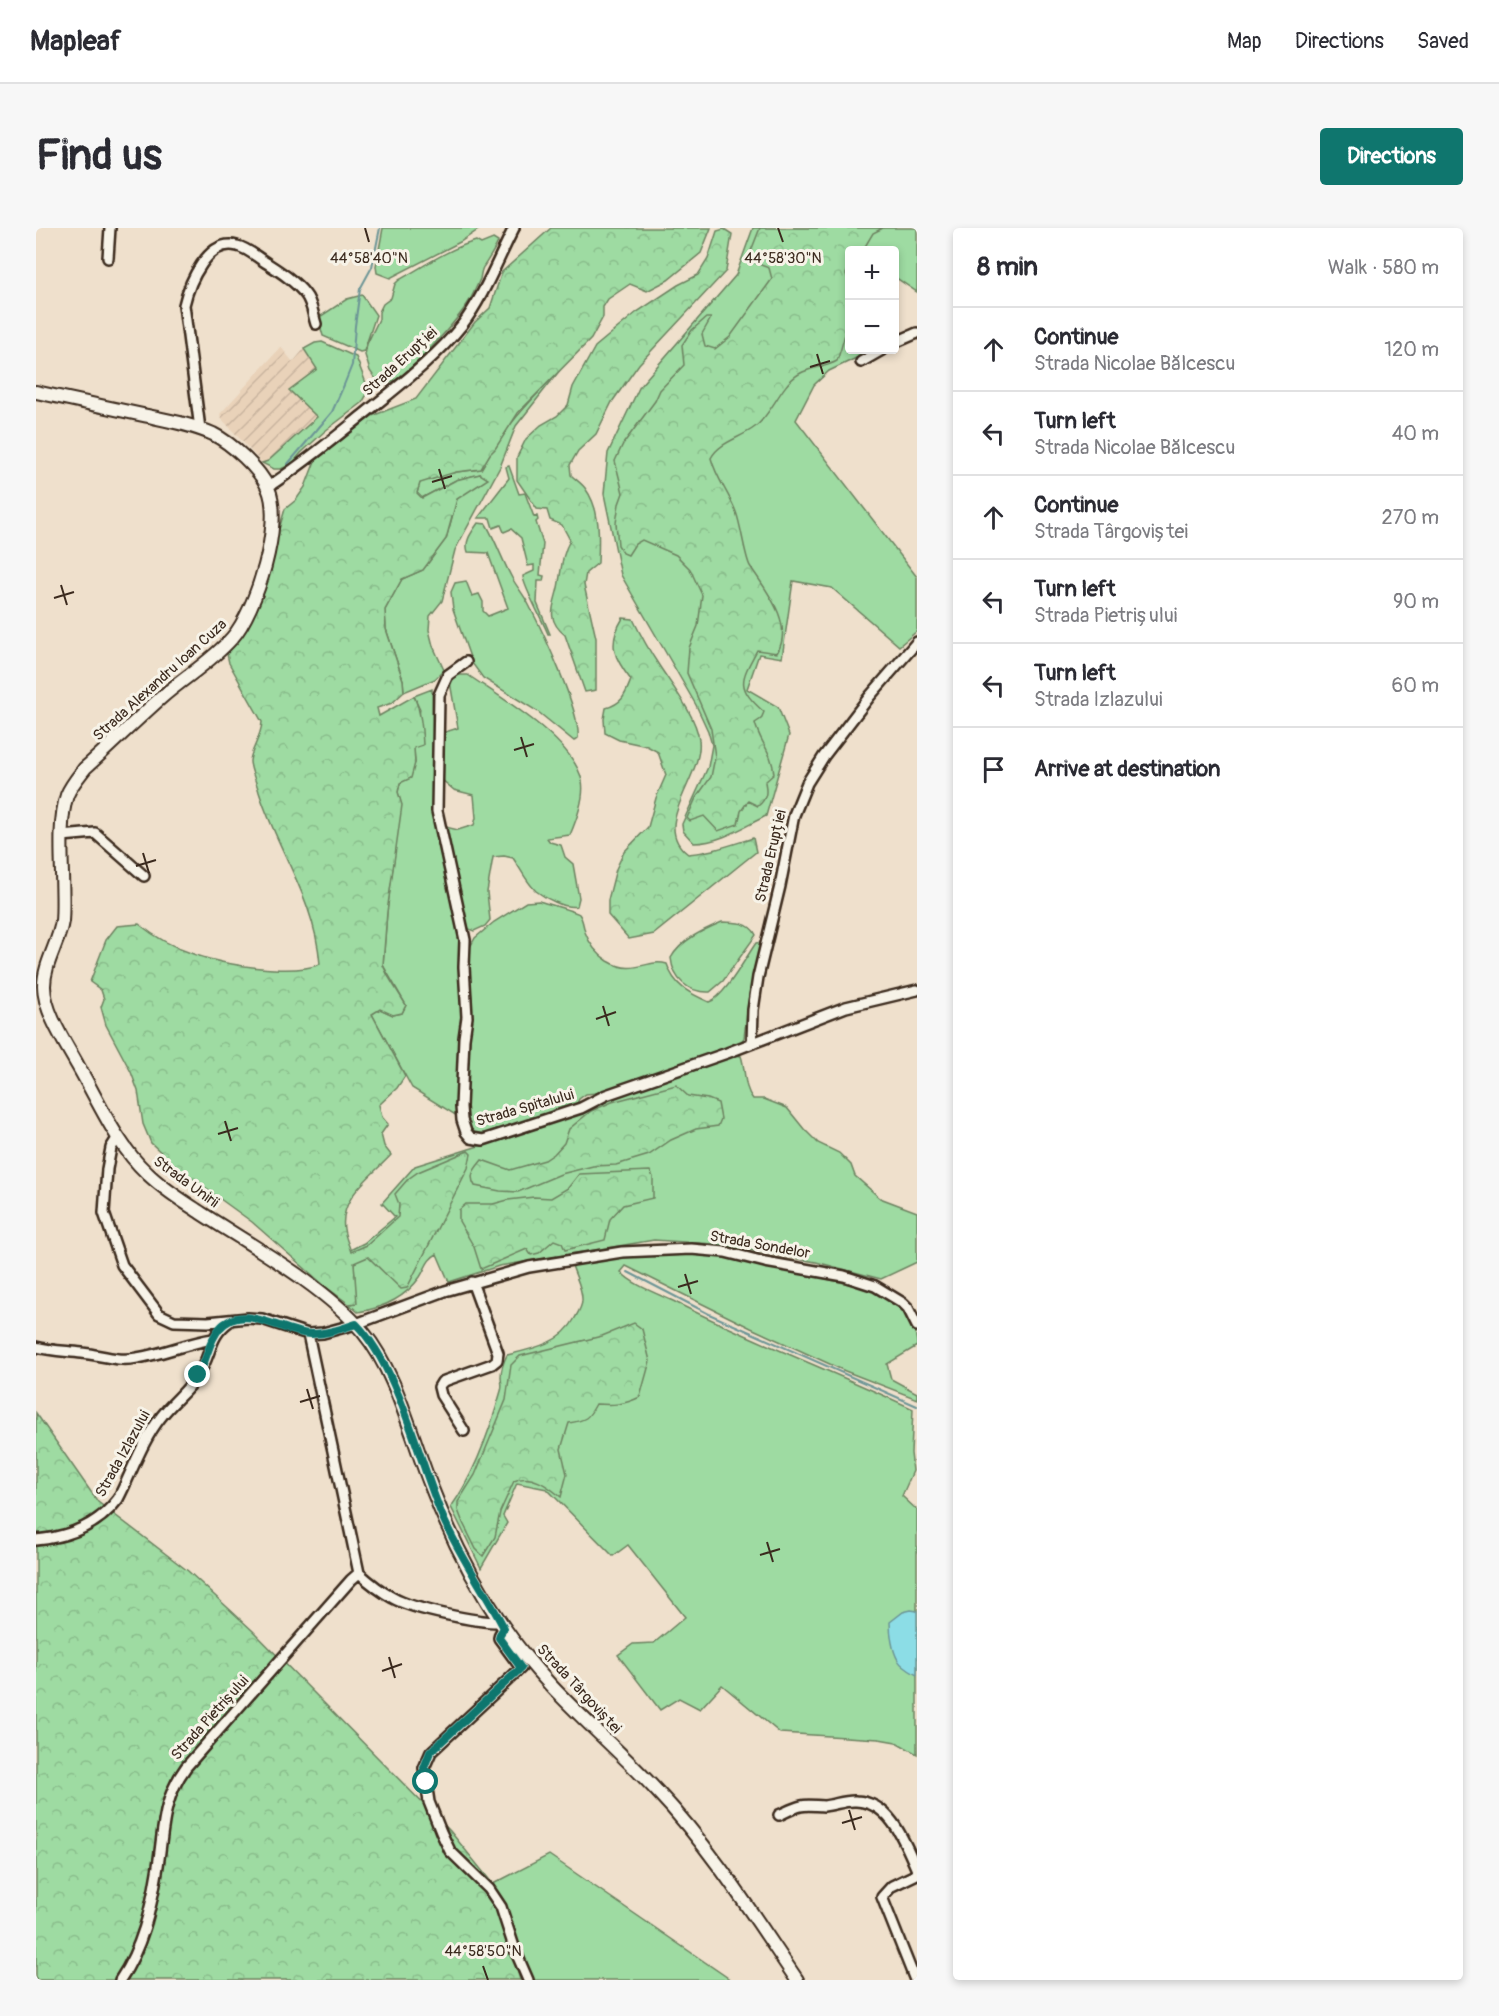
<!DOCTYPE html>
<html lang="en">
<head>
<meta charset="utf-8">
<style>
  :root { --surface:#fff; --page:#f7f7f7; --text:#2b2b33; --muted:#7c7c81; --line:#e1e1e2; --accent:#0f766e }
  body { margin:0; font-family:Pangolin,sans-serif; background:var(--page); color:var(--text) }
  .controls { position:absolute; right:18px; top:18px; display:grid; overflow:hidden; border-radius:6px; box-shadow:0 3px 9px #0003 }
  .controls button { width:54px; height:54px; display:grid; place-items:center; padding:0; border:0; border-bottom:2px solid var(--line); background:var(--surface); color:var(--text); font:30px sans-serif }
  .stop { position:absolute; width:18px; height:18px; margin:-14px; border:4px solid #0f766e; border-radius:50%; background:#fff }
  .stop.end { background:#0f766e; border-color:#fff; box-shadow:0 2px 6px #0008 }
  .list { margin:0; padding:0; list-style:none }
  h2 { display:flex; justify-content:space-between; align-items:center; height:78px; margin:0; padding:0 24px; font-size:26px }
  h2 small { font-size:20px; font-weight:400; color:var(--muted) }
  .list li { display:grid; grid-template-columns:39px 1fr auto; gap:18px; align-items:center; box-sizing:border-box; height:84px; padding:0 24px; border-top:2px solid var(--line) }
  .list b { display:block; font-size:22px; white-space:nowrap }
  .list p { margin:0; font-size:20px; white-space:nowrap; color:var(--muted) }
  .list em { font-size:20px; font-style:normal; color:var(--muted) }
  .icon { flex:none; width:33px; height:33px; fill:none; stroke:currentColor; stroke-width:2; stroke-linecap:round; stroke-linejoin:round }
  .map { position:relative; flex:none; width:881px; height:1752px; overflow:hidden; border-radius:6px }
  header { display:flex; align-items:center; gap:36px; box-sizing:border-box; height:84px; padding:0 30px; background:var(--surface); border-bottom:2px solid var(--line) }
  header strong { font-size:28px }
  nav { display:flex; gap:33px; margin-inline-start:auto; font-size:21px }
  .intro { display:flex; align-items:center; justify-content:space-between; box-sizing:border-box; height:144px; padding:0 36px }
  h1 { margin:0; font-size:42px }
  .button { padding:15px 27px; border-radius:6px; background:var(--accent); color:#fff; font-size:21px; font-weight:700 }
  main { display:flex; gap:36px; padding:0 36px }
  aside { flex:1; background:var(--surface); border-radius:6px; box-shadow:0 3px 9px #0003 }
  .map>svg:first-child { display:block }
  .industrial { fill:url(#industrial-furrows) }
  .grass { fill:#9edba2; stroke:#6c8260; stroke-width:1.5 }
  .forest { fill:url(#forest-crowns); stroke:#6c8260; stroke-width:1.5 }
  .water { fill:#8cdde6; stroke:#6c9596; stroke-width:1.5 }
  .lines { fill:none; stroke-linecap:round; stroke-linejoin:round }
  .stream { stroke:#6c9596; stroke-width:2 }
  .minor-casing { stroke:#3b2a1e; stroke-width:14 }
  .major-casing { stroke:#3b2a1e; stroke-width:16 }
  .minor { stroke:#f7f3e8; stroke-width:9 }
  .major { stroke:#f7f3e8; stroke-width:12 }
  .route { stroke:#0f766e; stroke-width:8 }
  .ticks { fill:none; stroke:#3b2a1e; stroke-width:2 }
  .labels { text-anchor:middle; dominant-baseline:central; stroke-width:6; stroke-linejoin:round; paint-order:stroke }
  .street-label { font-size:15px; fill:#3b2a1e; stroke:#f7f3e8 }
  .ticks-label { font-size:15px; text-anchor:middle; fill:#3b2a1e; stroke:#f7f3e8; stroke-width:6; stroke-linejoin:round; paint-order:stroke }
</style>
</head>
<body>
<header>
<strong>Mapleaf</strong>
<nav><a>Map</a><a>Directions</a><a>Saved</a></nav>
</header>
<div class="intro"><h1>Find us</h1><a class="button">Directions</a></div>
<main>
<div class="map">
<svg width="881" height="1752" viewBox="0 0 881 1752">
  <defs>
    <pattern id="industrial-furrows" width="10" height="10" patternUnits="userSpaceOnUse" patternTransform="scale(1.5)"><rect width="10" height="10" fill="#e9d2b9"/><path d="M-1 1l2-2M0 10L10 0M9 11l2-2" fill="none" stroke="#c9b49f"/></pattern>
    <pattern id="forest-crowns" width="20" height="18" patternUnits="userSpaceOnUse" patternTransform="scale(1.5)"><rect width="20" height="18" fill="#9edba2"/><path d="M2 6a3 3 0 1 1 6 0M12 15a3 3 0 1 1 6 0" fill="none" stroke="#89bc8b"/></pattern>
  </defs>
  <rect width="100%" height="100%" fill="#efe0cc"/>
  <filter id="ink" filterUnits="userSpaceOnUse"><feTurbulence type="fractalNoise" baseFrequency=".0167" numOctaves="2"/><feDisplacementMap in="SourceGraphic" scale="12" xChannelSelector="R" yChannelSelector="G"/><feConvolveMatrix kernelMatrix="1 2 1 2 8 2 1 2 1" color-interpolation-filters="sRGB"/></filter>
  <g filter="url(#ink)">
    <!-- industrial -->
    <path class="industrial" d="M 245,119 L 257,134 L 268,121 L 281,141 L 281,189 L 231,233 L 226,235 L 185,190 L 184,186 Z"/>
    <!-- grass -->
    <path class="grass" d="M 347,0 L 445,0 L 424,14 L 354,50 L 341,45 L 340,38 Z
      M 717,0 L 881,0 L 881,64 L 859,49 L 858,22 L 814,22 L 814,122 L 837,122 L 793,143 L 778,157 L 760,192 L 881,349 L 881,403 L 863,418 L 796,360 L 757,353 L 746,430 L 723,426 L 711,461 L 742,479 L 753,507 L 730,588 C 707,599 684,615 658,615 L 647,603 L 646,596 L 672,539 L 676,517 L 672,503 L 660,477 L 585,347 L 568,266 L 570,245 L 572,225 L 604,158 L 700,47 Z
      M 457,11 L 462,14 C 458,23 453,30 448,38 C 445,41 445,47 444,51 C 441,58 437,66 434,72 C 423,90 371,151 352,155 C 349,156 346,155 343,156 L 334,143 L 329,127 L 331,116 L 343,91 L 343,84 L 347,76 L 355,70 L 359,56 L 363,52 C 388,38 412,21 440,13 L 445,16 Z
      M 326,67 L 340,87 L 328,123 L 324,124 L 287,108 L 282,90 L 311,71 Z
      M 286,114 L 320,129 L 333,163 L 326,175 L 289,203 L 265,225 L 256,236 L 245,241 L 238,241 L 226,235 L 232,233 L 281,189 L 253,162 L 281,141 L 268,121 L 279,115 Z
      M 524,142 L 480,198 L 464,239 L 419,322 L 406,373 L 394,388 L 393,402 L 397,418 L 408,442 L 399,451 L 368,464 L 367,452 L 350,401 L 349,382 L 366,351 L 387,342 L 410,311 L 421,271 L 444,246 L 420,252 L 386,270 L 381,265 L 384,254 L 420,244 L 445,241 C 465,203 494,173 524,142 Z
      M 473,238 L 483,266 L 489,265 L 498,289 L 501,288 L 502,292 L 500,294 L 507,316 L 504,347 L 508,348 L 507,353 L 502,353 L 501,375 L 514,406 L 512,406 C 508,395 486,356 487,348 L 498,343 L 498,337 L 492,338 L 485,310 L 475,301 L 468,304 L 465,297 L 457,300 L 454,290 L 442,290 L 473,250 L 470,239 Z
      M 442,295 L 450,296 C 460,313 466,332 476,350 C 481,359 488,367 493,377 C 506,402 545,484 542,510 L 538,513 L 501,483 L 447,450 L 436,435 L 417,381 L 415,364 L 419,355 L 430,353 L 436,368 L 443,366 L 447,374 L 447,383 L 452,388 L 472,380 L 452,325 L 432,324 C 428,313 436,304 442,295 Z
      M 423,447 L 432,447 C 465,470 538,512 546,553 C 549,568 540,593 534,607 L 511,610 L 514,614 L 525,617 L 529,629 L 537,636 L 543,670 L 541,678 C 529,681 509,670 500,663 C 491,655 484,640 477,630 L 468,628 L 457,629 L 451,664 L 454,692 L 449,698 L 438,703 L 433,701 L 422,665 L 408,602 L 410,599 L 422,602 L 438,597 L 440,590 L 438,567 L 418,562 L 405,551 L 406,505 L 422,500 L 414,454 Z
      M 396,461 L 398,585 L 426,714 L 423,724 L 429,764 L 425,834 L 420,862 L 422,886 L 421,888 L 376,860 L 336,786 L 344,781 L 357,787 L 366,785 L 370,777 L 347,737 L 351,684 L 365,577 L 362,564 L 364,555 L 379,535 L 378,520 L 384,481 L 378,468 Z
      M 503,673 C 509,675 541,684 543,686 C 547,691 547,698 549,704 C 553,715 561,726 572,733 C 599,749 610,730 631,736 C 638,758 653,765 673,774 C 688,770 710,729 720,715 L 727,714 L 713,767 L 708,810 L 703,816 L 619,847 L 561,865 L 550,866 L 543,871 L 540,878 L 451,908 L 438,906 L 430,895 L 427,869 L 433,832 L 431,813 L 436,770 L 432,742 L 431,725 L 439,710 L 458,694 L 490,674 Z
      M 686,694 C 699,694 714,694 720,707 L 687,753 L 674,764 C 652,765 637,751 635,730 C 645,712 667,702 686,694 Z
      M 700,827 L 705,828 C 710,842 707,859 717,871 L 728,871 L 751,880 L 768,901 L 782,915 L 803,925 L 815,937 L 819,948 L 844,970 L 881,984 L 881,1034 L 845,1051 L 780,1034 L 678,1016 L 618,1012 L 463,1038 L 413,1054 L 401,1026 C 391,1031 390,1040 384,1049 C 369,1070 348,1080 322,1084 L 313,1076 L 320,1075 L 318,1035 L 314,1022 L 328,1015 L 359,989 L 346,975 L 379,938 L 516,895 L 572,870 L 688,829 Z
      M 645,1025 C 693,1026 740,1039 786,1050 C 811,1056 838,1059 860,1074 C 872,1083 881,1103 881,1118 L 851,1136 L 855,1151 L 881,1165 L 881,1171 L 809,1143 L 715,1100 L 590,1038 L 585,1044 C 596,1057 625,1067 641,1075 C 718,1114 799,1144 877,1181 L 875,1225 L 877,1243 L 866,1268 L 881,1282 L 881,1526 L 860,1514 L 843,1511 L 744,1505 L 686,1457 L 664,1481 L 643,1470 L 624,1482 L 582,1427 L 597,1416 L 618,1415 L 649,1389 L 592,1317 L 577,1328 L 511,1261 L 481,1255 L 467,1288 L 471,1295 L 445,1340 L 415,1279 C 439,1246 454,1202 465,1163 C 467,1157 465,1154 465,1149 C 465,1141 468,1133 471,1127 C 497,1121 526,1115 539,1090 C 542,1085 546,1078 546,1073 C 547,1061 539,1048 536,1037 L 570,1029 Z
      M 513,1627 L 695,1752 L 484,1752 L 457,1656 Z"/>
    <!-- forest -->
    <path class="forest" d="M 515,0 L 675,0 L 665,25 L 632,52 L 611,63 L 594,56 L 572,71 L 567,79 L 567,89 L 555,111 L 482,185 L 459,221 L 454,226 L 445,241 L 420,244 L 384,255 L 381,265 L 386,270 L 420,252 L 444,246 L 452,251 L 421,271 L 410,311 L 387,342 L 366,351 L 349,382 L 350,401 L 367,452 L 368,464 L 356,475 L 341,480 L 343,488 L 378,468 C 385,484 386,499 387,517 L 378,520 L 379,535 L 375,550 L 364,555 L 362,564 L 366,577 L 351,684 L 347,737 L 352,748 L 370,777 L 366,785 L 357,787 L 344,781 L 336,786 L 369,848 L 361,860 L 343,877 L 346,889 L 352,896 L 345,906 L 348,918 L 355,927 C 336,948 303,969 308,1001 C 309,1009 313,1017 315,1024 L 331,1017 L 362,989 L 363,976 L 359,966 L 372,951 L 382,944 L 432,923 L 435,926 L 432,940 L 371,1060 L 365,1061 L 332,1029 L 318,1035 L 321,1075 L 313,1076 L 290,1059 L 216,994 L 144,942 L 115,915 L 107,896 L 102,863 L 95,844 L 70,797 L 65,779 L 68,771 L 65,762 L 54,754 L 70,712 L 81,698 L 103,696 C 120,710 139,720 160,727 C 188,737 257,748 284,736 C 279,671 242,624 223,564 C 221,555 214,542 214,533 C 215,521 225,510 226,494 L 193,435 L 191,426 L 218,385 L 249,281 L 260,272 L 269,259 L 279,233 L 336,188 L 380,171 L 439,94 L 454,80 L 466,44 Z
      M 724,0 L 847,0 L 837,5 L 827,22 L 814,22 L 813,40 L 810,46 C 821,70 809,109 801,133 C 789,140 776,138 763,146 C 744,157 737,185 719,199 C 705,210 683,214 675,230 C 680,250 693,265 700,284 C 705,297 709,329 714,338 C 729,361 759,396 741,425 L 721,422 C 704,453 700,459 728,484 L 725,491 L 719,495 C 724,515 736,523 738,546 L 729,554 C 731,564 731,571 722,578 L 712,573 L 705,583 L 702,596 L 682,603 L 668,588 L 654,593 L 651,590 L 660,570 L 675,549 L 679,529 L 675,501 L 651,445 L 653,420 L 662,398 L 666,367 L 654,341 L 640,327 L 606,312 L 599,316 L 592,327 L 587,325 L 582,317 L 580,295 L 583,276 L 587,265 L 579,233 L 587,216 L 619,173 L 624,162 L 648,137 L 646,117 L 656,102 L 670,90 L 675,90 L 666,106 L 669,118 L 679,121 L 694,109 L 736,51 L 733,40 L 714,33 L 715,23 Z
      M 688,1 L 696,6 L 690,43 L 603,136 L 576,174 L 560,206 L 542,223 L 534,237 L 535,247 C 539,251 545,255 549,260 C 565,282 563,309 562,335 L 550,345 L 548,357 L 560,410 L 560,462 L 549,464 L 529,407 C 507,389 520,376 523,354 C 526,337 526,327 534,312 L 526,297 L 514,292 L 511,282 L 501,281 L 481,252 L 481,229 L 490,211 L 505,197 L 521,188 L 532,177 L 537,159 L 559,119 L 601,84 L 642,57 L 662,47 L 672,31 L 681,3 Z
      M 587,390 L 597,391 C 605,408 614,424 624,439 C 637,459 660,488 663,512 C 668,549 613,597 652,626 C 676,624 694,617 717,610 L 720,624 L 618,706 L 593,711 L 572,687 L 572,672 L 580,641 L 588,624 L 612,599 L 620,570 L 630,547 L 622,524 L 611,518 L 583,512 L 569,505 L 568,491 L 570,480 C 587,475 589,467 595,452 C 578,430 571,416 587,390 Z
      M 640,857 L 652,868 L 672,871 L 682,875 L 685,891 L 682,898 L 660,901 L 635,912 L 613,927 L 580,937 L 557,938 L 525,946 L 482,964 L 464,963 L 439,958 C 432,947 439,941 446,932 L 474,942 L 509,932 L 518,926 L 528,915 L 533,901 L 555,883 L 576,874 Z
      M 614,943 L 617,949 L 617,970 L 587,977 L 574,991 L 569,1012 L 529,1022 L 526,1015 L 518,1012 L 503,1025 L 495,1027 L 491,1021 L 445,1041 L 438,1019 L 423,993 L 423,982 L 430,976 L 457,976 L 472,972 L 498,969 L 515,970 L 532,960 L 543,946 Z
      M 598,1095 L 606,1101 L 614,1133 L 604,1169 C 588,1177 577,1177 560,1176 C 552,1191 550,1192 533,1195 L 525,1221 L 531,1246 L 525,1269 C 512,1258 495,1245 478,1253 L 464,1284 L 459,1309 L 447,1328 L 440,1321 L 427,1295 L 422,1282 L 422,1274 L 439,1247 L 470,1172 L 475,1137 L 484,1128 L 566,1108 Z
      M 0,1185 L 62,1274 L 152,1343 L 217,1403 L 414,1603 L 457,1656 L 484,1752 L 0,1752 Z"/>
    <!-- water -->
    <path class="water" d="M 875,1382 L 881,1383 L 881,1447 C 874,1443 866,1439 862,1432 C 856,1422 854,1405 854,1394 L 867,1384 Z"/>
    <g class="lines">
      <!-- stream -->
      <path class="stream" d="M 251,237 L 296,184 L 308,157 L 316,137 L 319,98 L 324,61 L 336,39 L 344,0
        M 592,1044 L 673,1086 L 881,1178"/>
      <!-- minor casing -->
      <g class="minor-casing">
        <path id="minor" d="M 72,30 L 74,0
          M 858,115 L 881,105
          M 825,134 L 846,122
          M 164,201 L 148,77 C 153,55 172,10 201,18 C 211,20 221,29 229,34 C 243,43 259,53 269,66 C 276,74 277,87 280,96
          M 232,259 C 266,237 296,212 327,187 C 361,159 399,131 426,97 C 447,70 462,31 478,0
          M 430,434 L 412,447 L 403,467 L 401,583 L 429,712 L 428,739 L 431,789 L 428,810 L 425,879 L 426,892 L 430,904 L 435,910 L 447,912 L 545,880 L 570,867 L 691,825 L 810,779 L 881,762
          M 26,608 L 59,605 L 108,648
          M 716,815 L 717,782 L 722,749 L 744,658 L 758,587 L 771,555 L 788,528 L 834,468 L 881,414
          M 82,909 L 75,920 L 71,941 L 68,985 L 86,1037 L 123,1086 L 138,1093 L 172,1094 L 212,1090 L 226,1091 L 272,1106 L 287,1105 L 320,1096 L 409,1063 L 493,1039 L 586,1024 L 655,1021 L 689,1024 L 729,1034 L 808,1048 L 839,1058 L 867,1075 L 872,1080 L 881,1098
          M 272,1106 L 323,1345 C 334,1355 344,1363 357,1370 C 376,1381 444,1395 465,1394
          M 0,1119 C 16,1123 30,1123 46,1125 C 65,1127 82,1134 101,1130 C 127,1126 151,1115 177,1111
          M 428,1203 L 405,1167 L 403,1159 L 406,1154 L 411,1152 L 456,1136 L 461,1132 L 462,1125 L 436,1054
          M 0,1312 C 32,1309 62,1298 82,1271 C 96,1244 106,1213 125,1189 C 136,1174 152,1163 162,1147 C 176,1127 172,1108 194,1093
          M 468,1400 L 464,1406 L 463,1410 L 485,1440 L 395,1524 L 388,1540 L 390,1554 L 393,1574 L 405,1604 L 414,1623 L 453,1661 L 465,1679 L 479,1722 L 492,1752
          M 743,1587 C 750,1584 757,1580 765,1578 C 772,1576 780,1578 788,1578 C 799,1577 809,1572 820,1573 C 855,1574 869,1615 881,1642
          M 84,1752 C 106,1720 115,1681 121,1644 C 128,1604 125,1573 150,1539 L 315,1352 L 323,1345
          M 879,1752 L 846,1669 L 856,1658 L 881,1646"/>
      </g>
      <!-- major casing -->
      <g class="major-casing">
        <path id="major" d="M 0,164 C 36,172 71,179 107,187 C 130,192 155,196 177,206 C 195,215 224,241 232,260 C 248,294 220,383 196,410 C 176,433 149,449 126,469 C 100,492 75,517 49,540 C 42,549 35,557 31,567 C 20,599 29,658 26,693 C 23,715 8,735 8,758 C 8,784 30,816 42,838 C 63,874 80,916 111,945 C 127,961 147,973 165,985 C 216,1018 289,1058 327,1104 C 360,1143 376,1211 395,1258 C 414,1308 439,1357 469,1401 C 511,1463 571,1509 621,1563 C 675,1620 717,1687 761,1752"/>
      </g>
      <!-- minor -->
      <use href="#minor" class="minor"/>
      <!-- major -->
      <use href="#major" class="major"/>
    </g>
  </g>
  <g class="lines" filter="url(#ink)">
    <!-- route -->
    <path class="route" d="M 162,1147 C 171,1133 172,1114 183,1101 C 208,1072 246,1106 275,1106 C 290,1106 305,1101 320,1096 C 363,1139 383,1235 408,1292 C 425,1330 449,1363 468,1400 L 464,1406 L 463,1410 L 485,1440 L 394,1524 L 388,1540 L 390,1554"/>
  </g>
  <!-- ticks -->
  <path class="ticks" d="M 329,0 L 333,14M 742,0 L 747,14M 781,126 L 787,146M 774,139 L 794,133M 403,241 L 409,261M 396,254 L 416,248M 25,357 L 31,377M 18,370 L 38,364M 485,509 L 491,529M 478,522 L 498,516M 107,625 L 113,645M 100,638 L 120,632M 567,778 L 573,798M 560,791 L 580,784M 189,893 L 195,913M 182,906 L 202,900M 649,1046 L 655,1066M 642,1059 L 662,1053M 271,1161 L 277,1181M 264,1174 L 284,1168M 731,1314 L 737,1334M 724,1327 L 744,1321M 353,1429 L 359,1450M 346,1443 L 366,1436M 813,1582 L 819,1602M 806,1595 L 826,1589M 447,1738 L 452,1752"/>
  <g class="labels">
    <!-- street labels -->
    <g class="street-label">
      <text transform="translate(364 134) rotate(-42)">Strada Erupției</text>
      <text transform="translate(124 452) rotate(-42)">Strada Alexandru Ioan Cuza</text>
      <text transform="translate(735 628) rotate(-77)">Strada Erupției</text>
      <text transform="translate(489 880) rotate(-16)">Strada Spitalului</text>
      <text transform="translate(150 954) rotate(36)">Strada Unirii</text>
      <text transform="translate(724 1017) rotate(10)">Strada Sondelor</text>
      <text transform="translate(87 1226) rotate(-61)">Strada Izlazului</text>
      <text transform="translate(543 1461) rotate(47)">Strada Târgoviștei</text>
      <text transform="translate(174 1490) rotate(-48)">Strada Pietrișului</text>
    </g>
  </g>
  <g class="ticks-label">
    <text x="333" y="35">44°58'40"N</text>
    <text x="747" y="35">44°58'30"N</text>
    <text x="447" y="1728">44°58'50"N</text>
  </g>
</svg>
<div class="controls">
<button>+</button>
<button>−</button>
</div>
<div class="stop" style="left:390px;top:1554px"></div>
<div class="stop end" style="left:162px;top:1147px"></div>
</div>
<aside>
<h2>8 min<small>Walk · 580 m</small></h2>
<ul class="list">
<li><svg class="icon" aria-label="ahead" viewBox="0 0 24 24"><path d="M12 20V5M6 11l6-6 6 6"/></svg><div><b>Continue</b><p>Strada Nicolae Bălcescu</p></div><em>120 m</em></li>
<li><svg class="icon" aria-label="left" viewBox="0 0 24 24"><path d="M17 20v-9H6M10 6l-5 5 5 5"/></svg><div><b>Turn left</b><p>Strada Nicolae Bălcescu</p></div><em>40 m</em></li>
<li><svg class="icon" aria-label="ahead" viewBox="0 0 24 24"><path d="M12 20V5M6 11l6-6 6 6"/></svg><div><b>Continue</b><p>Strada Târgoviștei</p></div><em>270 m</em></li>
<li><svg class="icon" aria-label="left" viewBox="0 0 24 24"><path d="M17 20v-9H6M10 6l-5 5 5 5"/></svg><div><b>Turn left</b><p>Strada Pietrișului</p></div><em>90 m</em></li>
<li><svg class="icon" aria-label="left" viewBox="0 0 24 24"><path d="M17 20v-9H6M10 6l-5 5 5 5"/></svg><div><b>Turn left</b><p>Strada Izlazului</p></div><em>60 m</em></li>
<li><svg class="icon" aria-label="arrive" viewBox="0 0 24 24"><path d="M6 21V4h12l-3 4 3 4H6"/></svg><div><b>Arrive at destination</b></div></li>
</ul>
</aside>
</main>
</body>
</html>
